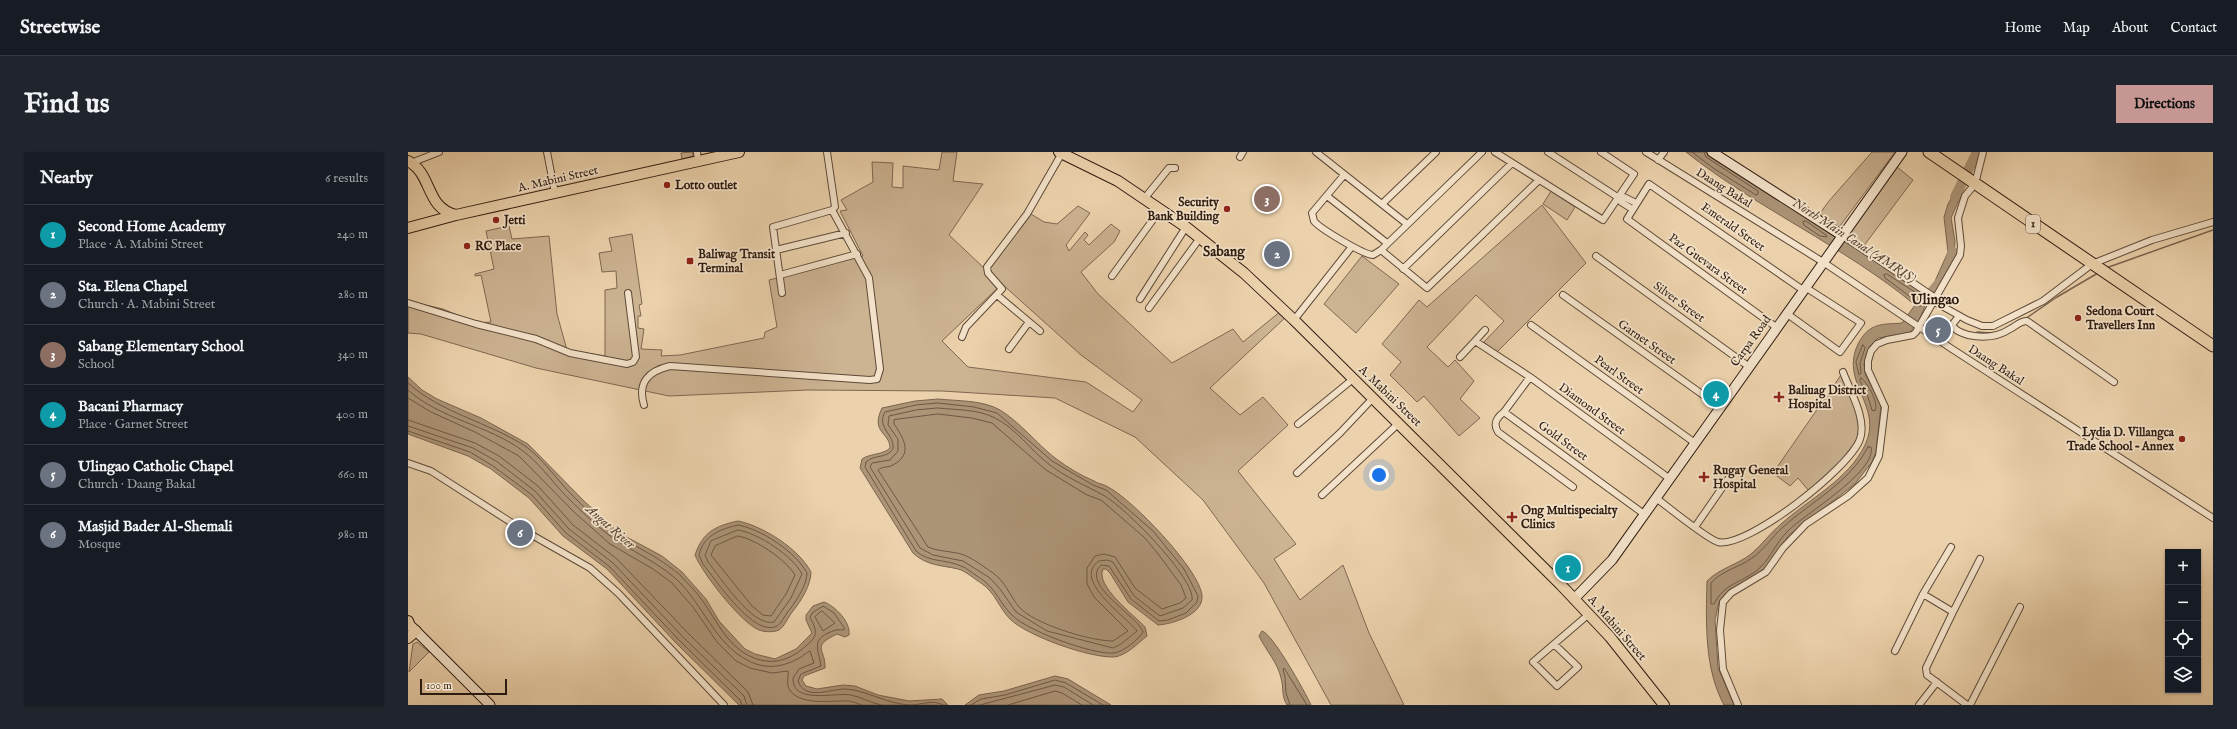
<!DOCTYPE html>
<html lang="en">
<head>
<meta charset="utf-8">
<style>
  :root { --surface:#171b24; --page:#20242c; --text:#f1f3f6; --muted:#9ea1a6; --line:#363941; --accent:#c59692 }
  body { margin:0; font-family:"IM FELL English",serif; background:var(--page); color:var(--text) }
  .controls { position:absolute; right:12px; bottom:12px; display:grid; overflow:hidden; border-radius:0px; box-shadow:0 1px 3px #0004 }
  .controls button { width:36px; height:36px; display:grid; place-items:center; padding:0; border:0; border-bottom:1px solid var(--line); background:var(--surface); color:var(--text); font:20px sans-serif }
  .scale { position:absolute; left:12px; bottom:10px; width:87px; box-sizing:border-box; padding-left:4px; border:2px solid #2f1c11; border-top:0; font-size:11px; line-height:14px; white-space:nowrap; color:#2f1c11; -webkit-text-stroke:3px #f3e2c9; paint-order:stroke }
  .you { position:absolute; left:971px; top:323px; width:14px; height:14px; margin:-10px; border:3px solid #fff; border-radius:50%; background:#1a73e8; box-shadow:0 0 0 6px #1a73e833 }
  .badge { display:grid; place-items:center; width:26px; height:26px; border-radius:50%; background:var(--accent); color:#fff; font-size:13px; font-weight:700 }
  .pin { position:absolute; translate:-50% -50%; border:2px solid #fff; box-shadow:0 1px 4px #0006 }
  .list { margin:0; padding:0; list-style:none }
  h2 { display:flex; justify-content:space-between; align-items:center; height:52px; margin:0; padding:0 16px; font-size:17px }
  h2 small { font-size:13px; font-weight:400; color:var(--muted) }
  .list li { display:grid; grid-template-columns:26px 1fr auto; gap:12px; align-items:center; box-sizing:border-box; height:60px; padding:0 16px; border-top:1px solid var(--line) }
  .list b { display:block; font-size:15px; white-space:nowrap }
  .list p { margin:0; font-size:13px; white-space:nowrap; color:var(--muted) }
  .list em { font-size:13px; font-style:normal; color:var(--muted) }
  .icon { flex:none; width:22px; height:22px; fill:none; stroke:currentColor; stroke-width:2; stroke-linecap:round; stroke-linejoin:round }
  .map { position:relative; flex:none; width:1805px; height:553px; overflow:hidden; border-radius:0px }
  header { display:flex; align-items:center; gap:24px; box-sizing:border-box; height:56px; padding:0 20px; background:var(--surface); border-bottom:1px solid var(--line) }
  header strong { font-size:19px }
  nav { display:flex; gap:22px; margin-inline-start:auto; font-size:14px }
  .intro { display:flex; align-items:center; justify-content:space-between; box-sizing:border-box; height:96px; padding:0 24px }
  h1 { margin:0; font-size:28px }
  .button { padding:10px 18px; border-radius:0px; background:var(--accent); color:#111; font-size:14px; font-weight:700 }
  main { display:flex; gap:24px; padding:0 24px }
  aside { flex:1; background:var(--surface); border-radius:0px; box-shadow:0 1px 3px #0004 }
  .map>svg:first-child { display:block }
  .green { fill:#ccb392; stroke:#7e6852; fill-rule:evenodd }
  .water { fill:#ac9477; stroke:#7a644e }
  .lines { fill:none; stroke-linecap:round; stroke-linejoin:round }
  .shore { stroke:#6e5844; stroke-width:1 }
  .stream { stroke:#7a644e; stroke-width:1.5 }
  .river { stroke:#ac9477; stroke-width:10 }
  .street-casing { stroke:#5e4a38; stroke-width:8 }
  .secondary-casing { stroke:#2f1c11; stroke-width:11 }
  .primary-casing { stroke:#2f1c11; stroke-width:12 }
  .highway-casing { stroke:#2f1c11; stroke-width:13 }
  .street { stroke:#f3e2c9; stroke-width:6 }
  .secondary { stroke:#f3e2c9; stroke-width:9 }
  .primary { stroke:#ecd2ac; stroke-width:10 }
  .highway { stroke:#ecd2ac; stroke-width:11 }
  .poi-dot { fill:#8f2418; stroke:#f3e2c9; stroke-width:1.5 }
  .labels { text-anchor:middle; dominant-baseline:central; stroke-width:3.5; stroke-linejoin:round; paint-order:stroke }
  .shield { fill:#f3e2c9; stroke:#6a5748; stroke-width:1 }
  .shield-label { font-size:11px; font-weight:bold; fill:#2f1c11 }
  .street-label { font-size:12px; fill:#2f1c11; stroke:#f3e2c9 }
  .poi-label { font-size:12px; font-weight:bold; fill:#2f1c11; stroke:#f3e2c9; text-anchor:start }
  .water-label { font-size:13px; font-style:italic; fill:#5b4635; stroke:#f3e2c9 }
  .quarter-label { font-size:14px; font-weight:bold; fill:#2f1c11; stroke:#f3e2c9 }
</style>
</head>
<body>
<header>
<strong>Streetwise</strong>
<nav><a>Home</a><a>Map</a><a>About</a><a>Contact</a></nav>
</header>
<div class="intro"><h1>Find us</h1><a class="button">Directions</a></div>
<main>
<aside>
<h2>Nearby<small>6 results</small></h2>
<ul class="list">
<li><span class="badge" style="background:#0f9aa8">1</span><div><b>Second Home Academy</b><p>Place · A. Mabini Street</p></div><em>240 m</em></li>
<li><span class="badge" style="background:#6b7280">2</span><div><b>Sta. Elena Chapel</b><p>Church · A. Mabini Street</p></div><em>280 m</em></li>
<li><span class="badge" style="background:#8d6e63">3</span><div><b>Sabang Elementary School</b><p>School</p></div><em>340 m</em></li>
<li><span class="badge" style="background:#0f9aa8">4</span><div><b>Bacani Pharmacy</b><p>Place · Garnet Street</p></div><em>400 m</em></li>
<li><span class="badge" style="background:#6b7280">5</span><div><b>Ulingao Catholic Chapel</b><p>Church · Daang Bakal</p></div><em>660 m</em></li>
<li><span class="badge" style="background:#6b7280">6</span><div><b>Masjid Bader Al-Shemali</b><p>Mosque</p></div><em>980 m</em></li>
</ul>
</aside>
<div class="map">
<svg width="1805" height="553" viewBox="0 0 1805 553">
  <rect width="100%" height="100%" fill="#ecd2ac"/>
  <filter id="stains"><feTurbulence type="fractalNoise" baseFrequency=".005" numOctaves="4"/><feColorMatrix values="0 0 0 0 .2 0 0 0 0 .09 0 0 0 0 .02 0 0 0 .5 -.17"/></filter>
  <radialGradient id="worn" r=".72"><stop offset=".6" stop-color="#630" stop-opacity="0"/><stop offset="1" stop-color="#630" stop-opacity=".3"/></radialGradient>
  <!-- green -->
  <path class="green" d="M 284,0 L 285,4 L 274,7 L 273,1 Z
    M 534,0 L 549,0 L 545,29 L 575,32 L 541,83 L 575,115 L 618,59 L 636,70 L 649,72 L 670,54 L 682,61 L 658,93 L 661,99 L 677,80 L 680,83 L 676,88 L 681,93 L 703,72 L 712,79 L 706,90 L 673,120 L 690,142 L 764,211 L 825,177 L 835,190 L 873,159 L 879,164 L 802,236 L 832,263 L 855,245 L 880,273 L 830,319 L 888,392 L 866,407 L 892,448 L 935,413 L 961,481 L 996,553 L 923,553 L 856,431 L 795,348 L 727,285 L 647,246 L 534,239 L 400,238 L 261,244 L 128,216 L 13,182 L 0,181 L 0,149 L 35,157 L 68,171 L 83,170 L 73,123 L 67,124 L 67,122 L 86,117 L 78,79 L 101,74 L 104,87 L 141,84 L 149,162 L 159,198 L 197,204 L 197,138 L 209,136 L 208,119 L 194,120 L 191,101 L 204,99 L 201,86 L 224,82 L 234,152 L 231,153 L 233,164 L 230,164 L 230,176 L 236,177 L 233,197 L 254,198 L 253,204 L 272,203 L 356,186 L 357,180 L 369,175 L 361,128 L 455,104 L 432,59 L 439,58 L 433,48 L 465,30 L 464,10 L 485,11 L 484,35 L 495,36 L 495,14 L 531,18 ZM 594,132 L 673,203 L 734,248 L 725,260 L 678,230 L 560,215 L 534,189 Z
    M 1464,0 L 1487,0 L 1432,74 L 1432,79 L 1410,64 L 1421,49 Z
    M 1488,14 L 1505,28 L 1455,95 L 1439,84 Z
    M 1143,39 L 1167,55 L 1159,68 L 1135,52 Z
    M 1134,53 L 1178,111 L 1088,201 L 1076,190 L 1096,169 L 1068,143 L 1019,195 L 1040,215 L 1047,208 L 1066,229 L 1052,247 L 1072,266 L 1051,284 L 1016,244 L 1009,250 L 982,223 L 993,210 L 974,192 L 1011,148 L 1019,155 Z
    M 954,104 L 991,132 L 948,181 L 916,152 Z
    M 1433,223 L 1438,225 L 1446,245 L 1453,283 L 1419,326 L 1401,339 L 1390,326 L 1382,334 L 1365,321 Z
    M 9,490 L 21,500 L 1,520 L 5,492 Z"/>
  <!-- water -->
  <path class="water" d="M 1278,0 L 1298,0 L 1518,142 L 1523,138 L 1540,100 L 1536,65 L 1540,52 L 1551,33 L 1556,37 L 1543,66 L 1547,89 L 1546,104 L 1521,144 L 1510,171 L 1501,181 L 1470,186 L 1461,195 L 1456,212 L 1457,222 L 1473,253 L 1468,300 L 1464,310 L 1447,332 L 1381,383 L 1356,418 L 1320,439 L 1311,450 L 1307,468 L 1310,516 L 1326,553 L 1316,553 C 1296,516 1298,470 1299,429 C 1312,416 1329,413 1343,402 C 1354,393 1362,381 1373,372 C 1401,347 1440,328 1457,293 C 1476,254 1431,231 1450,192 C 1453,186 1458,179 1464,176 C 1473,171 1484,172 1494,171 L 1507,153 C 1436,94 1350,57 1278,0 Z
    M 0,225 L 14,238 L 29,247 L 73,266 L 120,292 L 176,349 L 211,381 L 254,404 L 274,420 L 298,447 L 311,469 L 337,497 L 347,502 L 367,507 L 388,497 L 404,481 L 398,468 L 398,463 L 405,454 L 416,450 C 427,454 443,470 441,483 L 437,485 L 429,482 C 402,495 418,497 417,516 L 396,524 L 394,528 L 398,534 L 409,537 L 435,533 L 447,534 L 470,543 L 501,549 L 534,547 L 540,553 L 331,553 L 268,491 L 199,417 L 155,384 L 121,346 L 83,317 L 60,304 L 0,282 Z
    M 530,247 C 549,249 575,248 592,258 C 613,271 628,291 647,306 C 659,315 672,323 686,329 C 690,332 696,332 700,335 C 724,347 791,417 794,443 C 796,463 764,472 750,473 L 720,450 L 702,421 L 698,417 L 695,417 C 687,434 726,463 737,475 L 739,484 C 730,491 718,504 706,505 C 682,506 619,484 602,467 C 591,456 587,440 573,431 C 566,427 558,419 550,417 C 533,413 519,414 505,401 L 452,316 L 454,307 C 463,301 475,303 482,296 C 482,280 462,281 474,256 L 507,249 Z
    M 330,369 C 355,374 391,397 403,420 C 403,433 393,449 385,459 C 380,465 377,474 371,478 C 364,481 353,480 347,476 C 329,465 295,422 287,403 C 295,380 307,374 330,369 Z
    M 854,479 C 865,482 897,540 903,553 L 879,553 C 873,543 876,536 873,526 C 870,511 857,497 851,484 Z
    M 647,524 L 660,527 L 703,553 L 557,553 L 571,543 L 596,539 Z"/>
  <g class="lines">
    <!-- shore -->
    <path class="shore" d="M 1284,0 L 1305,16 L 1348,43 L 1350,42 L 1350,39 L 1298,5 L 1296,0
      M 1398,69 L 1418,83 L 1419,85 L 1412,84 L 1396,73 L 1395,70 Z
      M 1479,122 L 1516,146 L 1514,154 L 1511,154 L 1508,149 L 1477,126 L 1476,123 Z
      M 1455,193 L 1457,196 L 1452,211 L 1453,221 L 1451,223 L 1448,210 Z
      M 1453,226 C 1460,231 1471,251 1467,259 L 1464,258 L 1459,242 L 1452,229 Z
      M 0,231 C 33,261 80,270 117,294 C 134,306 147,325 161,340 C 176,355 191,370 208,383 C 213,387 220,390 226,393 C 242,402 258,411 272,423 C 279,431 288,439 294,448 C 309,469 320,496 346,506 C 367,514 384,507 400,492 C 410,484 409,477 402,466 L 404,461 L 415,454 L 426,461 L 437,477 C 434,479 431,477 428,478 C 402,486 410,496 413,514 L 393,522 L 390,529 C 397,549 422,537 437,537 C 458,538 479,552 502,553 C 512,553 526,547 535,553
      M 0,238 C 32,267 80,273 115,299 C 131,311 143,328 157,343 C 168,354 180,366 192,376 C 215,396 244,406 267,426 C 295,451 306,492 341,509 C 359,518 376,515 393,505 C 396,503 399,500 402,499 L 406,511 L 391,517 L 385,526 C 384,553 427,540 443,543 C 453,545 463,551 473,553
      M 0,246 L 23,260 L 67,280 L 111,304 L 166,360 L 202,392 L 245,417 L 264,431 L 285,455 L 309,490 L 328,509 L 342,516 L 364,521 L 380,519 C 381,524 378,530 381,537 C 391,553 417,549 435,549 C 442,548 448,551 454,553
      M 530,251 L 566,255 L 589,261 L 644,309 L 685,333 L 698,338 L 745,379 L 776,417 L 790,444 L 789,450 L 778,461 L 760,468 L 751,469 L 723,447 L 701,414 L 693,413 C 672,433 730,464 735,480 C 731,487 715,500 706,501 C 685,503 620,479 605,464 C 589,449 590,437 569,424 C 564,421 559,416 553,414 C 538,407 522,411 508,399 L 457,315 L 458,310 C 467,302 478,307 485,297 C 487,282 468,276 477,260 L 508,253 Z
      M 530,256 C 548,258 570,257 587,266 C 608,276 623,299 642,313 C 659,326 677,333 695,343 C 715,353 788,427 784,448 L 775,456 L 752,464 L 726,444 L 705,410 L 699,408 L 691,409 C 663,428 719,465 729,479 L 713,492 L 705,496 L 639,479 L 608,460 L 592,437 L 582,426 L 555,409 L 525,403 L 512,396 L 462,315 L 464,311 L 482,308 L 490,299 L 490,287 L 480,273 L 481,264 L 508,258 Z
      M 530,262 L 564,266 L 584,271 L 638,318 L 679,343 L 693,348 L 737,386 L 751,403 L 773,433 L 778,446 L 772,451 L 754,457 L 727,436 L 707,405 L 696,402 L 687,404 L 679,416 L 679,432 L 686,445 L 720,479 L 705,489 C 682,489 626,472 611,455 C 602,444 597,429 585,421 C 576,415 566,407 556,403 C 545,399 532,400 520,395 L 470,318 C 474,314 480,316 485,313 C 506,302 495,285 486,272 L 486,268 Z
      M 0,268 L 67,291 L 91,304 L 130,334 L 165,373 L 209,407 L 279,480 L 340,540 L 345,553
      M 0,274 L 65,296 L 88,309 L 127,339 L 161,377 L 205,411 L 275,485 L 336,544 L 339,553
      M 0,279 L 62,300 L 85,314 L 124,343 L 158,381 L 202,415 L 271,488 L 332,548 L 334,553
      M 1460,295 L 1463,295 C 1469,320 1396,362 1380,379 C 1367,391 1362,409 1348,419 C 1332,431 1316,432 1306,452 L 1303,452 L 1303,431 C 1313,419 1332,415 1344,406 C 1356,398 1364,385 1374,376 C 1404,349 1441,331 1460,295 Z
      M 330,373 C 353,377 388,400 399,421 C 399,432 389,448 382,457 C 378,461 374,471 369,474 C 346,486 308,428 295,412 L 291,403 C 295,384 312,377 330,373 Z
      M 330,378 C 350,381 385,404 394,422 L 383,446 L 366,470 C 345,476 312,425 300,410 L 297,403 L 303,389 Z
      M 330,384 C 348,387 378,408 387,423 L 378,442 L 363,464 L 355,463 L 344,454 L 303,403 L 307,394 Z
      M 414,459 L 427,471 L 415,479 L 407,465 Z
      M 563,553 L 573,547 L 597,543 L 647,528 L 658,531 L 695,553
      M 572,553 L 647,533 L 656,535 L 685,553
      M 600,553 L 647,539 L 654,541 L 674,553
      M 882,553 L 878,541 L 877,525 L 875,518 L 876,516 L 899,553"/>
    <!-- stream -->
    <path class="stream" d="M 1698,116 L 1805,78
      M 1617,167 L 1649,145 L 1690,121
      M 1569,180 L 1583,181"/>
    <!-- river -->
    <path class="river" d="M 1547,45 L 1569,0
      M 1523,141 L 1537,124 L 1545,100"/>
    <!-- street casing -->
    <g class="street-casing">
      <path id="street" d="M 139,0 L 147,41
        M 289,0 L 290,9
        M 908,0 L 999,72
        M 1087,0 L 1195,68 L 1226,22 L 1193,0
        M 1140,0 L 1211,46 L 1213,50 L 1224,57
        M 1238,0 L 1415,110 L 1544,197 L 1805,366
        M 832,5 L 835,0
        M 1250,8 L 1256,0
        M 3,11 L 31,0
        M 936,23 L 904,61 L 906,69 C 911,76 956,103 965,103 L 973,98 L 1074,0
        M 919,44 L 979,91
        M 1211,46 L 1216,45 L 1228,51
        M 736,47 L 761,16 L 767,16
        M 974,52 L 1028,0
        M 1435,84 L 1526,145 L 1525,149 L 1559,168 L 1574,174 L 1585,174 L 1635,149 L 1684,112 L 1744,88 L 1805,70
        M 368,98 L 438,81
        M 973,98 L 1019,136 L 1131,28
        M 1188,104 L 1340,214
        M 995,117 L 1104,11
        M 372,123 L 449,102
        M 704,124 L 752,58
        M 374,141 L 365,75 L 424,58 L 427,55 L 419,0
        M 589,143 L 632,179
        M 1155,143 L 1312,255
        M 732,147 L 778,75
        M 0,151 L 68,172 L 128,187 L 162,201 L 219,212 L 225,210 L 228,205 L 220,141
        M 741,156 L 792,86
        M 1378,161 L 1432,200 L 1453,171 L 1397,135
        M 1551,164 L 1544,173 C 1547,179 1554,181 1560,183 C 1574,186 1590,185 1602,177 C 1608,174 1612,169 1619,169 L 1706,230
        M 886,168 L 942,97
        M 1123,173 L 1287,291
        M 1368,175 L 1219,67 L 1241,32 L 1395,138
        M 1077,178 L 1067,189 L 1122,225 L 1262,327
        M 554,185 L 558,175 L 594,137 L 580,121 L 579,115 L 619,62 L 654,1
        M 601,197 L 621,170
        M 1052,205 L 1067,189
        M 1122,225 L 1096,260 L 1236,362
        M 236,253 C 229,230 241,219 262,214 L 462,228 L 469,227 L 472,217 L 461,126 L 424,58
        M 1096,260 C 1088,266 1085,272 1090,280 L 1165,335
        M 890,272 L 945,227
        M 0,311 L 23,319 L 115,378 L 182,416 L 210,441 L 316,553
        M 889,321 L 932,281 L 965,246
        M 914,343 L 991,271
        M 1248,346 C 1260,355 1299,387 1310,390 C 1339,397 1443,315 1452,287 C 1459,267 1442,239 1435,220
        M 1287,375 L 1325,320
        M 1515,442 L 1543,395
        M 1545,460 L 1572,407
        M 1146,492 L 1170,515 L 1149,534 L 1125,510 Z
        M 1146,492 L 1181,462
        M 1487,499 L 1515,442 L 1545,460 L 1518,516 L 1519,523 L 1559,553
        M 1330,553 L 1315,517 L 1312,478 L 1315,450 L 1323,441 L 1358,420 L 1375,396 L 1398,372 L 1440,344 L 1460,326 L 1471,304 L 1477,255 L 1460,218 L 1460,209 L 1463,199 L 1469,192 L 1479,188 L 1505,183 L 1508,180 L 1552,103 L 1553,94 L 1550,66 L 1557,44 L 1567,32 L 1575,0
        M 1511,553 L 1529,530
        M 1562,553 L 1612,455"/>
    </g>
    <!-- secondary casing -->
    <g class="secondary-casing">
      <path id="secondary" d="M 1304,0 L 1435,84
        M 1166,447 L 1204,408 L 1494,0
        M 4,475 L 82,553"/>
    </g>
    <!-- primary casing -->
    <g class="primary-casing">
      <path id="primary" d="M 651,0 L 710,29 L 778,75 L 836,121 L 886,168 L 1153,433 L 1202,485 L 1256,553
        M 0,9 C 25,22 17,56 48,63
        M 0,76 L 48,63 L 331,0
        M 0,469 L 2,474
        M 0,486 L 8,479"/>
    </g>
    <!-- highway casing -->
    <g class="highway-casing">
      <path id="highway" d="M 1521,0 L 1805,194"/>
    </g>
    <!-- street -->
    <use href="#street" class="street"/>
    <!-- secondary -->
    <use href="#secondary" class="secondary"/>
    <!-- primary -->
    <use href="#primary" class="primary"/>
    <!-- highway -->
    <use href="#highway" class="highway"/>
  </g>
  <!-- markers -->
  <g class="poi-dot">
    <circle cx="259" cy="33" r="4"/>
    <circle cx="819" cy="57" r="4"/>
    <circle cx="88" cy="68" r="4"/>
    <circle cx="59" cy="94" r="4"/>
    <rect x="278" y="105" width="8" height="8" rx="2"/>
    <circle cx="1670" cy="166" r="4"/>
    <path d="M1369 239h4v4h4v4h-4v4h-4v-4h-4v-4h4z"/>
    <circle cx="1774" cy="287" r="4"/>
    <path d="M1294 319h4v4h4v4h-4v4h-4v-4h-4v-4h4z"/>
    <path d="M1102 359h4v4h4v4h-4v4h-4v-4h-4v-4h4z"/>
  </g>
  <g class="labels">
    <!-- shield labels -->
    <rect class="shield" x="1618" y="63" width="14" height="18" rx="3"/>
    <g class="shield-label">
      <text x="1625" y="72">1</text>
    </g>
    <!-- street labels -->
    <g class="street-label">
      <text transform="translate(150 27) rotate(-13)">A. Mabini Street</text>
      <text transform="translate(1316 36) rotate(32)">Daang Bakal</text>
      <text transform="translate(1325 75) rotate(35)">Emerald Street</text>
      <text transform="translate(1300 112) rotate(36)">Paz Guevara Street</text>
      <text transform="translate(1271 150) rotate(36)">Silver Street</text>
      <text transform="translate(1343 189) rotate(-54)">Carpa Road</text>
      <text transform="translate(1239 190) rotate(35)">Garnet Street</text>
      <text transform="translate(1588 213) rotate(33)">Daang Bakal</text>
      <text transform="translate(1211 223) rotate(36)">Pearl Street</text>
      <text transform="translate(982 244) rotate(44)">A. Mabini Street</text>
      <text transform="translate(1184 257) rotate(36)">Diamond Street</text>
      <text transform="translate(1155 289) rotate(36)">Gold Street</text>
      <text transform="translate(1209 476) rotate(49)">A. Mabini Street</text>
    </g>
    <!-- poi labels -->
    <g class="poi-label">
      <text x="267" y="33">Lotto outlet</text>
      <text x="811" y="50" text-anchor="end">Security<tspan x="811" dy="14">Bank Building</tspan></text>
      <text x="96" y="68">Jetti</text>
      <text x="67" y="94">RC Place</text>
      <text x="290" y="102">Baliwag Transit<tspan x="290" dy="14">Terminal</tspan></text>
      <text x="1678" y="159">Sedona Court<tspan x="1678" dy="14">Travellers Inn</tspan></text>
      <text x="1380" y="238">Baliuag District<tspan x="1380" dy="14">Hospital</tspan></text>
      <text x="1766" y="280" text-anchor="end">Lydia D. Villangca<tspan x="1766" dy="14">Trade School – Annex</tspan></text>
      <text x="1305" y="318">Rugay General<tspan x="1305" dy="14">Hospital</tspan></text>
      <text x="1113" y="358">Ong Multispecialty<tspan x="1113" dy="14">Clinics</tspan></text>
    </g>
    <!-- water labels -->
    <g class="water-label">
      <text transform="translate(1446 89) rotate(33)">North Main Canal (AMRIS)</text>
      <text transform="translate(202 375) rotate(41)">Angat River</text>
    </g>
    <!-- quarter labels -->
    <g class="quarter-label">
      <text x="816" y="100">Sabang</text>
      <text x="1527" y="148">Ulingao</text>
    </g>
  </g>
  <rect width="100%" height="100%" filter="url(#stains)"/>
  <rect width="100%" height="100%" fill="url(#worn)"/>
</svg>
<div class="controls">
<button>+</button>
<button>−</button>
<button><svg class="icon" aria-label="locate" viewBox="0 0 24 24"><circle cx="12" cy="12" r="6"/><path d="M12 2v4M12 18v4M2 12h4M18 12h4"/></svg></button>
<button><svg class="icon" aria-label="layers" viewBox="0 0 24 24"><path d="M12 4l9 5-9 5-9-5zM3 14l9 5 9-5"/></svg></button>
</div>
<div class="scale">100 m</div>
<div class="you"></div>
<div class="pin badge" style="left:1160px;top:416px;background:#0f9aa8">1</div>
<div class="pin badge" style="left:869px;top:102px;background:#6b7280">2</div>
<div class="pin badge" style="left:859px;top:47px;background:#8d6e63">3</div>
<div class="pin badge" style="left:1308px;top:242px;background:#0f9aa8">4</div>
<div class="pin badge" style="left:1530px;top:178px;background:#6b7280">5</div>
<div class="pin badge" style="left:112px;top:381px;background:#6b7280">6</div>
</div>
</main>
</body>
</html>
